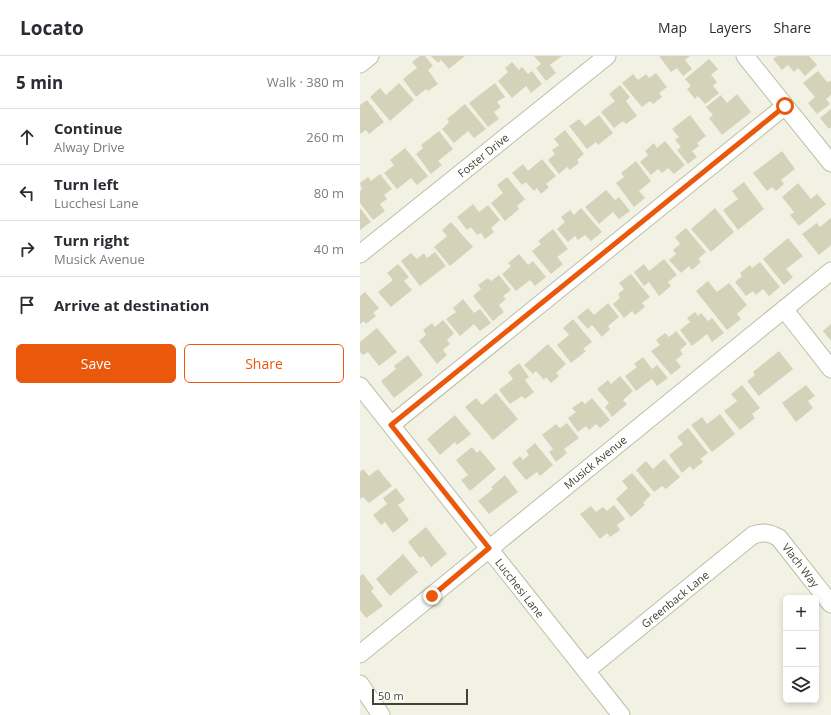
<!DOCTYPE html>
<html lang="en">
<head>
<meta charset="utf-8">
<style>
  :root { --surface:#fff; --page:#f2f2f3; --text:#2b2b33; --muted:#7c7c81; --line:#e1e1e2; --accent:#ea580c }
  body { margin:0; font-family:"Open Sans",sans-serif; background:var(--page); color:var(--text) }
  .controls { position:absolute; right:12px; bottom:12px; display:grid; overflow:hidden; border-radius:6px; box-shadow:0 2px 6px #0003 }
  .controls button { width:36px; height:36px; display:grid; place-items:center; padding:0; border:0; border-bottom:1px solid var(--line); background:var(--surface); color:var(--text); font:20px sans-serif }
  .scale { position:absolute; left:12px; bottom:10px; width:96px; box-sizing:border-box; padding-left:4px; border:2px solid #444434; border-top:0; font-size:11px; line-height:14px; white-space:nowrap; color:#444434; -webkit-text-stroke:3px #fff; paint-order:stroke }
  .stop { position:absolute; width:12px; height:12px; margin:-9px; border:3px solid #ea580c; border-radius:50%; background:#fff }
  .stop.end { background:#ea580c; border-color:#fff; box-shadow:0 1px 4px #0008 }
  .list { margin:0; padding:0; list-style:none }
  h2 { display:flex; justify-content:space-between; align-items:center; height:52px; margin:0; padding:0 16px; font-size:17px }
  h2 small { font-size:13px; font-weight:400; color:var(--muted) }
  .list li { display:grid; grid-template-columns:26px 1fr auto; gap:12px; align-items:center; box-sizing:border-box; height:56px; padding:0 16px; border-top:1px solid var(--line) }
  .list b { display:block; font-size:15px; white-space:nowrap }
  .list p { margin:0; font-size:13px; white-space:nowrap; color:var(--muted) }
  .list em { font-size:13px; font-style:normal; color:var(--muted) }
  .actions { display:flex; gap:8px; padding:12px 16px }
  .actions a { flex:1; padding:9px 0; border:1px solid var(--accent); border-radius:6px; text-align:center; font-size:14px; color:var(--accent) }
  .actions .main { background:var(--accent); color:#fff }
  .icon { flex:none; width:22px; height:22px; fill:none; stroke:currentColor; stroke-width:2; stroke-linecap:round; stroke-linejoin:round }
  .map { position:relative; flex:none; width:471px; height:659px; overflow:hidden }
  header { display:flex; align-items:center; gap:24px; box-sizing:border-box; height:56px; padding:0 20px; background:var(--surface); border-bottom:1px solid var(--line) }
  header strong { font-size:19px }
  nav { display:flex; gap:22px; margin-inline-start:auto; font-size:14px }
  main { display:flex }
  aside { flex:1; background:var(--surface) }
  .map>svg:first-child { display:block }
  .building { fill:#d4d3b9 }
  .lines { fill:none; stroke-linecap:round; stroke-linejoin:round }
  .minor-casing { stroke:#bdbea6; stroke-width:19 }
  .minor { stroke:#fff; stroke-width:17 }
  .route { stroke:#ea580c; stroke-width:5 }
  .labels { text-anchor:middle; dominant-baseline:central; stroke-width:4; stroke-linejoin:round; paint-order:stroke }
  .street-label { font-size:11px; fill:#444434; stroke:#fff }
</style>
</head>
<body>
<header>
<strong>Locato</strong>
<nav><a>Map</a><a>Layers</a><a>Share</a></nav>
</header>
<main>
<aside>
<h2>5 min<small>Walk · 380 m</small></h2>
<ul class="list">
<li><svg class="icon" aria-label="ahead" viewBox="0 0 24 24"><path d="M12 20V5M6 11l6-6 6 6"/></svg><div><b>Continue</b><p>Alway Drive</p></div><em>260 m</em></li>
<li><svg class="icon" aria-label="left" viewBox="0 0 24 24"><path d="M17 20v-9H6M10 6l-5 5 5 5"/></svg><div><b>Turn left</b><p>Lucchesi Lane</p></div><em>80 m</em></li>
<li><svg class="icon" aria-label="right" viewBox="0 0 24 24"><path d="M7 20v-9h11M14 6l5 5-5 5"/></svg><div><b>Turn right</b><p>Musick Avenue</p></div><em>40 m</em></li>
<li><svg class="icon" aria-label="arrive" viewBox="0 0 24 24"><path d="M6 21V4h12l-3 4 3 4H6"/></svg><div><b>Arrive at destination</b></div></li>
</ul>
<div class="actions"><a class="main">Save</a><a>Share</a></div>
</aside>
<div class="map">
<svg width="471" height="659" viewBox="0 0 471 659">
  <rect width="100%" height="100%" fill="#f2f2e4"/>
  <!-- building -->
  <path class="building" d="M 60,0 L 65,0 L 73,10 L 68,14 L 78,28 L 68,35 L 66,33 L 56,41 L 43,23 L 57,12 L 52,6 Z
    M 71,0 L 105,0 L 89,13 L 81,4 L 78,7 Z
    M 174,0 L 202,0 L 190,9 L 196,17 L 186,25 L 176,12 L 181,8 Z
    M 299,0 L 330,0 L 325,4 L 332,13 L 323,20 L 317,12 L 311,16 Z
    M 417,0 L 449,0 L 457,9 L 445,20 L 438,12 L 434,16 L 428,9 L 422,14 L 413,3 Z
    M 349,3 L 358,13 L 351,19 L 357,26 L 353,30 L 359,37 L 345,48 L 338,40 L 335,43 L 327,33 L 331,30 L 325,23 Z
    M 152,6 L 159,14 L 162,11 L 168,18 L 172,15 L 182,28 L 171,37 L 166,30 L 152,42 L 138,25 L 148,16 L 145,12 Z
    M 458,15 L 467,26 L 471,25 L 471,39 L 466,43 L 470,48 L 457,58 L 448,47 L 455,41 L 443,27 Z
    M 296,17 L 307,31 L 299,37 L 302,41 L 293,48 L 290,45 L 282,51 L 262,27 L 273,18 L 278,24 L 286,18 L 289,22 Z
    M 39,27 L 54,44 L 30,65 L 10,41 L 20,32 L 26,39 Z
    M 135,27 L 145,41 L 137,46 L 141,51 L 134,56 L 139,63 L 128,71 L 109,47 Z
    M 260,29 L 270,41 L 266,45 L 277,60 L 266,68 L 263,65 L 254,72 L 241,56 L 255,45 L 249,38 Z
    M 377,38 L 391,56 L 362,79 L 349,62 L 353,59 L 346,51 L 361,39 L 367,47 Z
    M 7,44 L 24,66 L 9,78 L 6,74 L 0,78 L 0,49 Z
    M 105,48 L 126,73 L 114,82 L 108,75 L 94,87 L 82,73 L 89,66 L 87,63 Z
    M 471,53 L 471,71 L 469,73 L 460,62 Z
    M 239,59 L 253,77 L 238,89 L 236,86 L 227,93 L 209,70 L 219,63 L 225,70 Z
    M 330,59 L 346,80 L 337,87 L 339,90 L 332,95 L 337,101 L 328,108 L 317,94 L 321,91 L 315,84 L 319,81 L 312,73 Z
    M 205,74 L 224,98 L 217,104 L 219,107 L 210,114 L 207,111 L 199,118 L 188,104 L 195,98 L 192,94 L 199,89 L 194,83 Z
    M 79,75 L 93,93 L 78,105 L 82,109 L 71,118 L 56,98 L 63,92 L 61,89 Z
    M 305,85 L 325,109 L 314,118 L 308,112 L 302,117 L 298,113 L 291,119 L 280,106 L 288,99 L 285,95 L 294,87 L 297,92 Z
    M 45,92 L 68,120 L 57,129 L 51,122 L 37,133 L 24,117 L 34,109 L 30,104 Z
    M 422,95 L 435,113 L 421,124 L 424,128 L 416,135 L 412,131 L 407,135 L 393,117 Z
    M 182,103 L 196,120 L 186,128 L 189,131 L 181,138 L 177,132 L 174,135 L 166,126 L 162,129 L 152,117 L 163,108 L 168,115 Z
    M 276,105 L 291,125 L 279,135 L 285,142 L 274,151 L 256,127 L 264,121 L 261,117 Z
    M 20,118 L 32,133 L 24,139 L 27,143 L 20,148 L 25,155 L 13,164 L 0,147 L 0,135 L 2,133 L 0,127 L 8,121 L 11,125 Z
    M 147,121 L 165,143 L 157,150 L 159,153 L 145,165 L 131,147 L 143,137 L 137,129 Z
    M 384,126 L 404,153 L 378,174 L 363,154 L 378,143 L 372,135 Z
    M 438,127 L 451,143 L 457,138 L 466,148 L 439,170 L 430,159 L 434,156 L 422,141 Z
    M 246,134 L 255,144 L 259,141 L 270,155 L 259,163 L 253,156 L 239,168 L 225,151 Z
    M 113,148 L 119,156 L 128,149 L 140,164 L 131,172 L 134,176 L 125,183 L 121,177 L 117,179 L 111,171 L 107,174 L 97,161 Z
    M 0,152 L 11,166 L 0,174 Z
    M 221,152 L 242,176 L 231,185 L 225,179 L 218,184 L 215,180 L 208,186 L 197,173 L 205,166 L 201,161 L 210,154 L 214,159 Z
    M 355,152 L 374,176 L 351,196 L 331,173 Z
    M 471,162 L 471,189 L 459,199 L 442,178 L 457,167 L 460,171 Z
    M 91,166 L 113,191 L 90,210 L 74,191 L 87,180 L 82,174 Z
    M 326,172 L 346,196 L 338,203 L 341,206 L 332,214 L 329,210 L 321,217 L 309,204 L 316,198 L 313,194 L 320,188 L 315,181 Z
    M 193,173 L 208,193 L 197,201 L 203,208 L 191,218 L 172,195 L 181,188 L 178,185 Z
    M 428,182 L 443,200 L 426,213 L 433,221 L 424,229 L 403,203 Z
    M 75,196 L 86,210 L 60,230 L 41,205 L 51,197 L 57,203 L 64,197 L 67,202 Z
    M 159,198 L 168,209 L 173,205 L 186,221 L 175,230 L 170,224 L 156,235 L 142,218 L 151,210 L 148,207 Z
    M 304,203 L 317,219 L 308,226 L 311,230 L 299,240 L 289,226 L 284,230 L 274,216 L 284,208 L 289,215 Z
    M 400,206 L 420,231 L 409,240 L 403,233 L 396,239 L 393,235 L 386,240 L 375,226 L 382,220 L 380,217 L 390,209 L 392,212 Z
    M 38,208 L 49,221 L 44,225 L 52,234 L 31,251 L 18,236 L 33,224 L 27,217 Z
    M 271,218 L 290,241 L 282,247 L 285,251 L 275,259 L 272,255 L 264,262 L 253,248 L 260,242 L 258,238 L 264,233 L 259,227 Z
    M 139,219 L 151,234 L 143,240 L 146,243 L 139,249 L 144,256 L 133,265 L 113,240 L 121,233 L 118,229 L 128,222 L 131,225 Z
    M 348,225 L 357,236 L 369,227 L 387,249 L 377,258 L 381,263 L 367,274 L 336,235 Z
    M 5,236 L 19,252 L 13,257 L 16,260 L 6,268 L 4,265 L 0,268 L 0,240 Z
    M 103,243 L 114,257 L 120,253 L 131,267 L 120,275 L 114,268 L 100,280 L 86,263 L 96,256 L 93,252 Z
    M 248,247 L 259,261 L 248,270 L 250,273 L 242,281 L 232,269 L 228,273 L 217,261 L 228,252 L 234,259 Z
    M 335,256 L 338,260 L 341,257 L 348,265 L 352,262 L 364,277 L 352,286 L 347,278 L 332,290 L 320,274 L 330,266 L 327,262 Z
    M 213,263 L 232,286 L 223,293 L 226,295 L 211,307 L 197,289 L 209,279 L 203,272 Z
    M 83,264 L 94,277 L 87,284 L 90,288 L 83,294 L 87,299 L 77,308 L 59,285 L 66,279 L 63,274 L 72,267 L 75,271 Z
    M 471,268 L 471,285 L 463,275 Z
    M 17,272 L 37,296 L 19,310 L 8,296 L 3,299 L 0,296 L 0,286 Z
    M 316,275 L 327,288 L 320,294 L 323,298 L 316,304 L 321,311 L 311,319 L 291,295 L 300,289 L 296,284 L 305,277 L 309,281 Z
    M 188,288 L 206,308 L 196,317 L 199,320 L 191,327 L 186,321 L 184,324 L 176,315 L 173,318 L 164,309 Z
    M 419,295 L 433,313 L 399,340 L 387,325 L 395,319 L 393,316 Z
    M 48,299 L 63,319 L 34,342 L 21,325 L 36,313 L 34,310 Z
    M 283,301 L 292,313 L 297,309 L 308,322 L 297,330 L 292,323 L 276,335 L 265,320 L 277,311 L 274,308 Z
    M 159,307 L 169,321 L 165,324 L 174,336 L 165,343 L 162,340 L 150,348 L 139,334 L 153,323 L 148,316 Z
    M 260,320 L 273,335 L 263,344 L 267,348 L 252,361 L 245,351 L 249,347 L 237,333 L 248,324 L 251,328 Z
    M 382,329 L 400,352 L 392,358 L 395,362 L 380,374 L 364,355 L 377,345 L 371,338 Z
    M 446,329 L 455,340 L 448,345 L 453,352 L 436,366 L 422,347 Z
    M 136,337 L 158,363 L 133,384 L 105,351 L 116,342 L 122,349 Z
    M 232,342 L 250,364 L 240,372 L 236,368 L 229,374 L 226,370 L 218,376 L 208,362 L 216,356 L 212,352 L 222,345 L 225,348 Z
    M 360,358 L 375,378 L 352,396 L 331,369 L 342,361 L 347,368 Z
    M 95,359 L 111,378 L 97,389 L 95,386 L 80,399 L 67,383 Z
    M 207,367 L 219,382 L 204,393 L 207,397 L 196,406 L 189,396 L 193,393 L 182,379 L 196,368 L 200,372 Z
    M 328,372 L 348,397 L 340,403 L 343,406 L 333,414 L 330,410 L 322,417 L 309,399 L 323,388 L 317,381 Z
    M 175,387 L 193,409 L 180,420 L 177,416 L 166,424 L 152,407 L 160,400 L 163,404 L 169,399 L 166,395 Z
    M 112,391 L 117,397 L 120,394 L 136,413 L 110,435 L 101,424 L 108,419 L 96,404 Z
    M 304,403 L 320,421 L 306,433 L 302,430 L 294,436 L 276,414 L 286,405 L 293,413 Z
    M 3,413 L 9,420 L 18,413 L 32,430 L 9,447 L 3,441 L 0,443 L 0,416 Z
    M 272,417 L 291,439 L 283,447 L 285,449 L 271,461 L 256,443 L 268,432 L 262,425 Z
    M 145,419 L 158,436 L 129,458 L 118,445 L 133,433 L 131,431 Z
    M 36,432 L 45,444 L 38,449 L 49,464 L 33,477 L 25,466 L 21,469 L 13,459 L 27,448 L 23,442 Z
    M 254,449 L 265,463 L 257,469 L 260,474 L 250,481 L 247,477 L 240,483 L 220,458 L 231,450 L 236,456 L 243,451 L 247,455 Z
    M 66,471 L 87,498 L 71,511 L 63,500 L 60,502 L 48,486 Z
    M 43,498 L 58,516 L 30,540 L 16,523 Z
    M 3,518 L 14,532 L 11,535 L 23,550 L 6,562 L 0,554 L 0,520 Z"/>
  <g class="lines">
    <!-- minor casing -->
    <g class="minor-casing">
      <path id="minor" d="M 385,0 L 471,107
        M 0,8 L 10,0
        M 0,198 L 247,0
        M 424,253 L 471,313
        M 0,330 L 261,659
        M 31,369 L 425,50
        M 0,598 L 471,215
        M 226,615 L 393,479 C 403,476 409,476 419,482 L 471,548
        M 0,628 L 21,659"/>
    </g>
    <!-- minor -->
    <use href="#minor" class="minor"/>
  </g>
  <g class="lines">
    <!-- route -->
    <path class="route" d="M 72,540 L 129,492 L 31,369 L 425,50"/>
  </g>
  <g class="labels">
    <!-- street labels -->
    <g class="street-label">
      <text transform="translate(123 99) rotate(-39)">Foster Drive</text>
      <text transform="translate(235 406) rotate(-39)">Musick Avenue</text>
      <text transform="translate(441 509) rotate(52)">Vlach Way</text>
      <text transform="translate(160 532) rotate(52)">Lucchesi Lane</text>
      <text transform="translate(315 543) rotate(-39)">Greenback Lane</text>
    </g>
  </g>
</svg>
<div class="controls">
<button>+</button>
<button>−</button>
<button><svg class="icon" aria-label="layers" viewBox="0 0 24 24"><path d="M12 4l9 5-9 5-9-5zM3 14l9 5 9-5"/></svg></button>
</div>
<div class="scale">50 m</div>
<div class="stop" style="left:425px;top:50px"></div>
<div class="stop end" style="left:72px;top:540px"></div>
</div>
</main>
</body>
</html>
